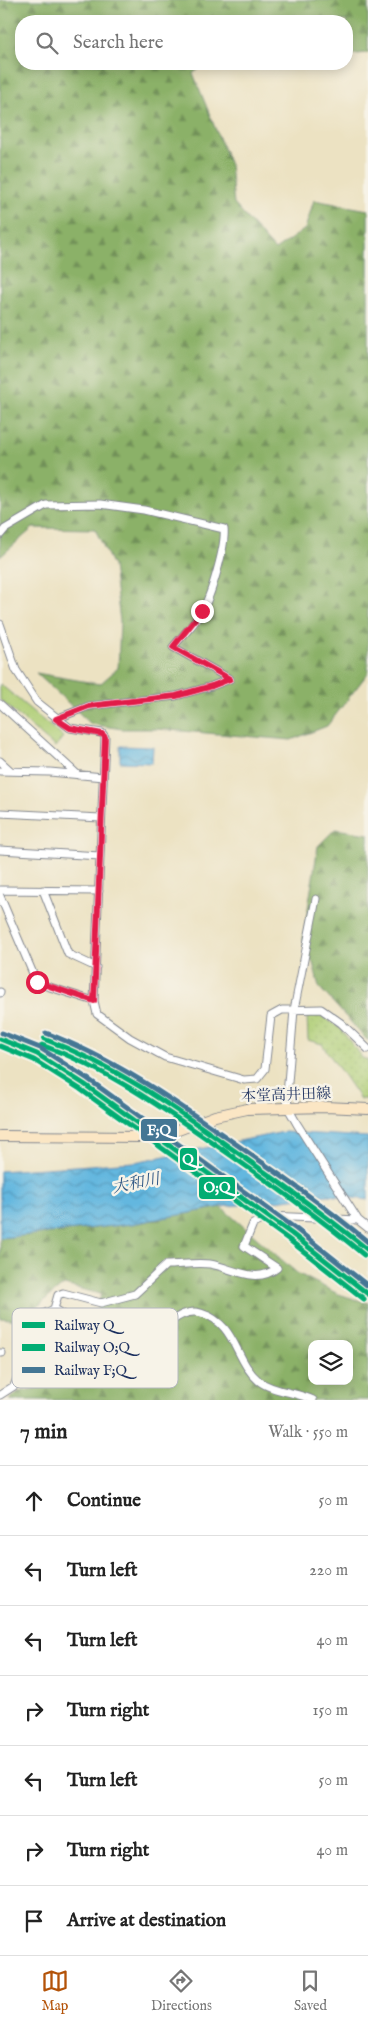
<!DOCTYPE html>
<html lang="en">
<head>
<meta charset="utf-8">
<style>
  :root { --surface:#fff; --page:#f2f2f2; --text:#222; --muted:#767676; --line:#e0e0e0; --accent:#b45309 }
  body { margin:0; font-family:"IM FELL English","Noto Serif JP",serif; background:var(--page); color:var(--text) }
  .controls { position:absolute; right:15px; bottom:15px; display:grid; overflow:hidden; border-radius:10px; box-shadow:0 2px 12px #0003 }
  .controls button { width:45px; height:45px; display:grid; place-items:center; padding:0; border:0; border-bottom:1px solid var(--line); background:var(--surface); color:var(--text); font:25px sans-serif }
  .stop { position:absolute; width:15px; height:15px; margin:-11px; border:4px solid #e11d48; border-radius:50%; background:#fff }
  .stop.end { background:#e11d48; border-color:#fff; box-shadow:0 1px 5px #0008 }
  .list { margin:0; padding:0; list-style:none }
  h2 { display:flex; justify-content:space-between; align-items:center; height:65px; margin:0; padding:0 20px; font-size:21px }
  h2 small { font-size:16px; font-weight:400; color:var(--muted) }
  .list li { display:grid; grid-template-columns:32px 1fr auto; gap:15px; align-items:center; box-sizing:border-box; height:70px; padding:0 20px; border-top:1px solid var(--line) }
  .list b { display:block; font-size:19px; white-space:nowrap }
  .list em { font-size:16px; font-style:normal; color:var(--muted) }
  .icon { flex:none; width:28px; height:28px; fill:none; stroke:currentColor; stroke-width:2; stroke-linecap:round; stroke-linejoin:round }
  .map { position:relative; flex:none; width:368px; height:1400px; overflow:hidden }
  .search { position:absolute; background:var(--surface); box-shadow:0 2px 12px #0003; left:15px; right:15px; top:15px; height:55px; display:flex; align-items:center; gap:12px; box-sizing:border-box; padding:0 18px; border-radius:20px; color:var(--muted); font-size:19px }
  .sheet { height:555px; background:var(--surface) }
  nav { display:flex; justify-content:space-around; align-items:center; box-sizing:border-box; height:70px; border-top:1px solid var(--line); background:var(--surface); font-size:14px; color:var(--muted) }
  nav a { display:grid; justify-items:center; gap:2px }
  nav .on { color:var(--accent) }
  .map>svg:first-child { display:block }
  .grass { fill:url(#grass-dots); stroke:#657e6a }
  .forest { fill:url(#forest-firs); stroke:#537062; fill-rule:evenodd }
  .park { fill:url(#park-tufts); stroke:#657e6a }
  .water { fill:url(#water-waves); stroke:#3f739e }
  .lines { fill:none; stroke-linecap:round; stroke-linejoin:round }
  .street-casing { stroke:#848890; stroke-width:9 }
  .secondary-casing { stroke:#848890; stroke-width:12 }
  .street { stroke:#fff; stroke-width:7 }
  .secondary { stroke:#fbe6c4; stroke-width:10 }
  .rail-1-casing { stroke:#f7f3e8; stroke-width:9 }
  .rail-2-casing { stroke:#f7f3e8; stroke-width:9 }
  .rail-3-casing { stroke:#f7f3e8; stroke-width:9 }
  .rail-1 { stroke:#02ad73; stroke-width:5 }
  .rail-2 { stroke:#02ad73; stroke-width:5 }
  .rail-3 { stroke:#447694; stroke-width:5 }
  .route { stroke:#e11d48; stroke-width:6 }
  .labels { text-anchor:middle; dominant-baseline:central; stroke-width:5; stroke-linejoin:round; paint-order:stroke }
  .street-label { font-size:15px; fill:#1b2f5e; stroke:#f7f3e8 }
  .water-label { font-size:16px; font-style:italic; fill:#315885; stroke:#f7f3e8 }
  .key { fill:#f7f3e8; stroke:#b5b8bf; stroke-width:1 }
  .key-label { font-size:14px; fill:#1b2f5e }
  .line-badge { stroke:#f7f3e8; stroke-width:2 }
  .badge-label { font-size:14px; text-anchor:middle; font-weight:bold; fill:#fff }
</style>
</head>
<body>
<div class="map">
<svg width="368" height="1400" viewBox="0 0 368 1400">
  <defs>
    <pattern id="grass-dots" width="8" height="8" patternUnits="userSpaceOnUse" patternTransform="scale(1.25)"><rect width="8" height="8" fill="#afce76"/><path d="M2 2h.1M6 6h.1" fill="none" stroke="#96b168" stroke-width="1.8" stroke-linecap="round"/></pattern>
    <pattern id="forest-firs" width="22" height="20" patternUnits="userSpaceOnUse" patternTransform="scale(1.25)"><rect width="22" height="20" fill="#8bb167"/><path d="M5 1l3.5 6h-7zM16 11l3.5 6h-7z" fill="#719058"/></pattern>
    <pattern id="park-tufts" width="24" height="20" patternUnits="userSpaceOnUse" patternTransform="scale(1.25)"><rect width="24" height="20" fill="#afce76"/><path d="M3 7l-1-3M5 7V3M7 7l1-3M15 17l-1-3M17 17v-4M19 17l1-3" fill="none" stroke="#96b168"/></pattern>
    <pattern id="water-waves" width="16" height="10" patternUnits="userSpaceOnUse" patternTransform="scale(1.25)"><rect width="16" height="10" fill="#63b7df"/><path d="M0 5q4-4 8 0t8 0" fill="none" stroke="#5195b8"/></pattern>
  </defs>
  <rect width="100%" height="100%" fill="#f7f3e8"/>
  <filter id="ink" filterUnits="userSpaceOnUse"><feTurbulence type="fractalNoise" baseFrequency=".02" numOctaves="2"/><feDisplacementMap in="SourceGraphic" scale="10" xChannelSelector="R" yChannelSelector="G"/><feConvolveMatrix kernelMatrix="1 2 1 2 8 2 1 2 1" color-interpolation-filters="sRGB"/></filter>
  <filter id="wash" filterUnits="userSpaceOnUse"><feTurbulence type="fractalNoise" baseFrequency=".0096" numOctaves="4" result="noise"/><feDisplacementMap in="SourceGraphic" scale="20" xChannelSelector="R" yChannelSelector="G"/><feGaussianBlur stdDeviation="1.12" result="paint"/><feColorMatrix in="noise" values="0 0 0 0 0 0 0 0 0 0 0 0 0 0 0 0 0 1.4 0 .05"/><feComposite in="paint" operator="in"/></filter>
  <g filter="url(#wash)">
    <rect width="100%" height="100%" fill="#ece2c2"/>
    <!-- grass -->
    <path class="grass" d="M 318,1014 L 340,1028 L 362,1058 L 368,1060 L 368,1099 L 360,1099 L 322,1044 L 308,1040 L 307,1016 Z"/>
    <!-- forest -->
    <path class="forest" d="M 0,0 L 368,0 L 368,53 L 347,55 L 347,21 L 21,21 L 21,64 L 207,64 L 193,73 L 230,165 L 234,204 L 275,250 L 305,229 L 314,200 L 368,210 L 368,673 L 327,726 L 291,740 L 157,729 L 122,729 L 91,724 L 36,673 L 100,684 L 118,668 L 120,621 L 113,566 L 95,529 L 33,528 L 0,557 Z
      M 335,829 L 368,834 L 368,1041 L 319,987 L 313,963 L 306,953 L 303,939 L 318,846 Z
      M 221,1207 L 297,1273 L 338,1294 L 368,1303 L 368,1400 L 9,1400 L 18,1392 L 68,1382 L 85,1355 L 101,1294 L 64,1285 L 20,1320 L 0,1318 L 0,1238 L 131,1224 ZM 312,1344 L 349,1344 L 349,1381 L 312,1381 Z"/>
    <!-- park -->
    <path class="park" d="M 0,684 L 63,737 L 55,747 L 0,700 Z"/>
    <!-- water -->
    <path class="water" d="M 120,746 L 153,747 L 152,763 L 120,762 Z
      M 284,1132 L 368,1137 L 368,1200 L 328,1195 L 221,1207 L 131,1224 L 0,1238 L 0,1171 L 135,1162 Z"/>
  </g>
  <g filter="url(#ink)">
    <g class="lines">
      <!-- street casing -->
      <g class="street-casing">
        <path id="street" d="M 0,535 L 5,529 L 46,505 L 100,504 L 144,510 L 224,529 C 226,546 211,596 202,611 C 195,624 182,636 173,647 L 230,679 L 212,686 L 176,696 L 89,706 L 56,719
          M 0,624 L 16,670 L 37,702 L 70,728 L 102,733 L 105,737 L 94,1001 L 97,1014 L 130,1038 L 165,1057 L 244,1080 L 257,1079 L 265,1069 L 271,1016 L 282,1010 L 321,1009 L 341,1023 L 368,1049
          M 0,704 L 78,775
          M 0,761 L 11,771
          M 0,771 L 50,772 L 103,777
          M 0,813 L 101,818
          M 0,850 L 100,856
          M 0,890 L 99,891
          M 43,890 L 68,954 L 96,967
          M 0,896 L 37,983 L 94,1001
          M 316,899 L 294,1010 L 287,1095 L 288,1108 L 297,1124 L 358,1220 L 368,1228
          M 0,992 L 0,993
          M 54,1309 L 58,1295 L 63,1293 L 101,1303 L 135,1294 L 166,1265 C 180,1265 196,1262 210,1264 C 233,1268 256,1285 277,1268 L 244,1246 L 253,1224 L 270,1216 L 358,1220
          M 0,1353 L 2,1353
          M 0,1395 L 14,1386 L 21,1369 L 26,1338 L 30,1328 L 45,1313 L 54,1309 C 64,1313 67,1319 75,1324 C 89,1330 136,1339 150,1334 C 167,1328 181,1307 201,1313 C 237,1324 234,1360 259,1381 C 273,1392 297,1392 313,1400"/>
      </g>
      <!-- secondary casing -->
      <g class="secondary-casing">
        <path id="secondary" d="M 0,1136 L 144,1137 L 165,1135 L 215,1116 L 247,1109 L 326,1107 L 368,1109"/>
      </g>
      <!-- street -->
      <use href="#street" class="street"/>
      <!-- secondary -->
      <use href="#secondary" class="secondary"/>
      <!-- rail-1 casing -->
      <g class="rail-1-casing">
        <path id="rail-1" d="M 0,1039 L 37,1054 L 84,1084 L 292,1234 L 368,1294
          M 44,1039 C 112,1064 169,1104 228,1146 C 275,1179 323,1213 368,1250"/>
      </g>
      <!-- rail-2 casing -->
      <g class="rail-2-casing">
        <path id="rail-2" d="M 42,1045 C 110,1070 167,1111 226,1152 C 273,1185 320,1218 364,1255
          M 0,1046 L 34,1060 L 80,1089 L 288,1239 L 364,1299"/>
      </g>
      <!-- rail-3 casing -->
      <g class="rail-3-casing">
        <path id="rail-3" d="M 2,1033 L 40,1048 L 88,1079 L 296,1229 L 368,1286
          M 46,1033 C 115,1059 173,1100 233,1142 C 279,1174 325,1206 368,1242"/>
      </g>
      <!-- rail-1 -->
      <use href="#rail-1" class="rail-1"/>
      <!-- rail-2 -->
      <use href="#rail-2" class="rail-2"/>
      <!-- rail-3 -->
      <use href="#rail-3" class="rail-3"/>
    </g>
  </g>
  <g class="lines" filter="url(#ink)">
    <!-- route -->
    <path class="route" d="M 37,982 L 94,1001 L 105,737 L 102,734 L 70,728 L 56,719 L 89,706 L 176,696 L 212,686 L 230,679 L 173,647 L 202,611"/>
  </g>
  <g class="labels">
    <!-- street labels -->
    <g class="street-label">
      <text transform="translate(286 1095) rotate(-2)">本堂高井田線</text>
    </g>
    <!-- water labels -->
    <g class="water-label">
      <text transform="translate(136 1184) rotate(-11)">大和川</text>
    </g>
  </g>
  <!-- legend -->
  <rect x="12" y="1308" width="166" height="80" rx="8" class="key"/>
  <rect x="22" y="1322" width="23" height="6" fill="#02ad73"/>
  <rect x="22" y="1344" width="23" height="7" fill="#02ad73"/>
  <rect x="22" y="1367" width="23" height="6" fill="#447694"/>
  <g class="key-label">
    <text x="54" y="1330">Railway Q</text>
    <text x="54" y="1352">Railway O;Q</text>
    <text x="54" y="1375">Railway F;Q</text>
  </g>
  <g class="line-badge">
    <rect x="140" y="1118" width="38" height="24" rx="5" fill="#447694"/>
    <rect x="179" y="1147" width="19" height="24" rx="5" fill="#02ad73"/>
    <rect x="198" y="1176" width="38" height="24" rx="5" fill="#02ad73"/>
  </g>
  <g class="badge-label">
    <text x="159" y="1135">F;Q</text>
    <text x="188" y="1164">Q</text>
    <text x="217" y="1192">O;Q</text>
  </g>
</svg>
<div class="controls">
<button><svg class="icon" aria-label="layers" viewBox="0 0 24 24"><path d="M12 4l9 5-9 5-9-5zM3 14l9 5 9-5"/></svg></button>
</div>
<div class="stop" style="left:37px;top:982px"></div>
<div class="stop end" style="left:202px;top:611px"></div>
<div class="search"><svg class="icon" aria-label="search" viewBox="0 0 24 24"><circle cx="10" cy="10" r="6"/><path d="M15 15l6 6"/></svg>Search here</div>
</div>
<section class="sheet">
<h2>7 min<small>Walk · 550 m</small></h2>
<ul class="list">
<li><svg class="icon" aria-label="ahead" viewBox="0 0 24 24"><path d="M12 20V5M6 11l6-6 6 6"/></svg><div><b>Continue</b></div><em>50 m</em></li>
<li><svg class="icon" aria-label="left" viewBox="0 0 24 24"><path d="M17 20v-9H6M10 6l-5 5 5 5"/></svg><div><b>Turn left</b></div><em>220 m</em></li>
<li><svg class="icon" aria-label="left" viewBox="0 0 24 24"><path d="M17 20v-9H6M10 6l-5 5 5 5"/></svg><div><b>Turn left</b></div><em>40 m</em></li>
<li><svg class="icon" aria-label="right" viewBox="0 0 24 24"><path d="M7 20v-9h11M14 6l5 5-5 5"/></svg><div><b>Turn right</b></div><em>150 m</em></li>
<li><svg class="icon" aria-label="left" viewBox="0 0 24 24"><path d="M17 20v-9H6M10 6l-5 5 5 5"/></svg><div><b>Turn left</b></div><em>50 m</em></li>
<li><svg class="icon" aria-label="right" viewBox="0 0 24 24"><path d="M7 20v-9h11M14 6l5 5-5 5"/></svg><div><b>Turn right</b></div><em>40 m</em></li>
<li><svg class="icon" aria-label="arrive" viewBox="0 0 24 24"><path d="M6 21V4h12l-3 4 3 4H6"/></svg><div><b>Arrive at destination</b></div></li>
</ul>
</section>
<nav>
<a class="on"><svg class="icon" aria-label="map" viewBox="0 0 24 24"><path d="M3 6l6-2 6 2 6-2v14l-6 2-6-2-6 2zM9 4v14M15 6v14"/></svg>Map</a>
<a><svg class="icon" aria-label="directions" viewBox="0 0 24 24"><path d="M12 3l9 9-9 9-9-9zM9 14v-3h6M13 9l2 2-2 2"/></svg>Directions</a>
<a><svg class="icon" aria-label="saved" viewBox="0 0 24 24"><path d="M7 4h10v16l-5-4-5 4z"/></svg>Saved</a>
</nav>
</body>
</html>
